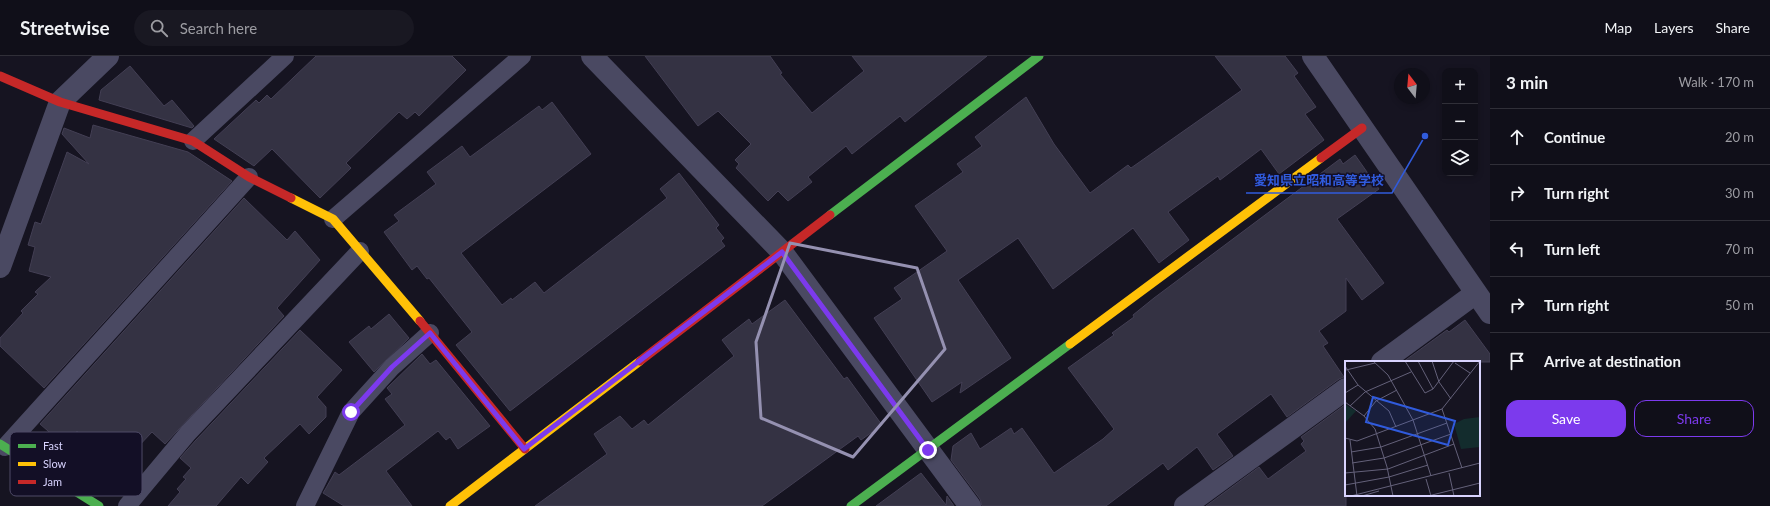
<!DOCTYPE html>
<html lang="en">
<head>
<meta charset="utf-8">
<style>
  :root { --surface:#100f19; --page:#191822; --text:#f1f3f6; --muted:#9c9ca2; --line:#302f38; --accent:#7c3aed }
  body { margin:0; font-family:Lato,"Noto Sans JP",sans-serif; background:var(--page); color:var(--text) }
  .controls { position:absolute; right:12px; top:12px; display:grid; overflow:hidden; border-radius:8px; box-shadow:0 2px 6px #0003 }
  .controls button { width:36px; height:36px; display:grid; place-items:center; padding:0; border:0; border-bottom:1px solid var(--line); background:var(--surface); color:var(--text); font:20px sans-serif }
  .compass { position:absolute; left:1394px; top:12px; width:36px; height:36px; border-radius:50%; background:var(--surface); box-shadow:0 2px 6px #0003; rotate:344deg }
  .stop { position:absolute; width:12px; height:12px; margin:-9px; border:3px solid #7c3aed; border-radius:50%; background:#fff }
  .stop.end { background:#7c3aed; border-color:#fff; box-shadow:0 1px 4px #0008 }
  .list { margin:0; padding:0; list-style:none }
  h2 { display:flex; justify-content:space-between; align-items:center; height:52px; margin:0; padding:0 16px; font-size:17px }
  h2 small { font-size:13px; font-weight:400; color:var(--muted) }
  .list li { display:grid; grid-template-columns:26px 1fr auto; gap:12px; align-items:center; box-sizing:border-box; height:56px; padding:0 16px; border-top:1px solid var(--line) }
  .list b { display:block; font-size:15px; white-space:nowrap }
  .list em { font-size:13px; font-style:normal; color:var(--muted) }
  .actions { display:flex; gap:8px; padding:12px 16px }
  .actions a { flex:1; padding:9px 0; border:1px solid var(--accent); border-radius:12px; text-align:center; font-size:14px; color:var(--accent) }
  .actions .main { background:var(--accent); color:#fff }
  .icon { flex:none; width:22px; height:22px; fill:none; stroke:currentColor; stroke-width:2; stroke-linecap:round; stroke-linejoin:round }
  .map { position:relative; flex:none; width:1490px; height:450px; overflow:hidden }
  header { display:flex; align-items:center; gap:24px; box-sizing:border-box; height:56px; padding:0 20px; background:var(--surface); border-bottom:1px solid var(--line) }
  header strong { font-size:19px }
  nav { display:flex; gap:22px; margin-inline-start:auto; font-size:14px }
  .search { width:280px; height:36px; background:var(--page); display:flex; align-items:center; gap:10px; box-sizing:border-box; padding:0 14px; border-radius:22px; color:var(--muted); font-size:15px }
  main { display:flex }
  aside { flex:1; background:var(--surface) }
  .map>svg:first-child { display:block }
  .building { fill:#343243; stroke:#433f54 }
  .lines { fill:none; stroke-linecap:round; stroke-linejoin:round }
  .lane { stroke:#4a4962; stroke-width:18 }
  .street { stroke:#4a4962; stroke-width:22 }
  .fast { stroke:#4caf50; stroke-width:9 }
  .slow { stroke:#ffc107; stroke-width:9 }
  .jam { stroke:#c62828; stroke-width:9 }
  .route { stroke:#7c3aed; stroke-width:5 }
  .marked { fill:none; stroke:#9591b1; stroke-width:3; stroke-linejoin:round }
  .inset-road { fill:none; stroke:#64617a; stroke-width:1 }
  .view { fill:#305bdc; fill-opacity:0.15; stroke:#305bdc; stroke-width:2 }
  .inset-edge { fill:none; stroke:#d9d4ff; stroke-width:2 }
  .key { fill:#130f26; stroke:#4e4a67; stroke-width:1 }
  .key-label { font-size:11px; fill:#d9d4ff }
  .leader { fill:none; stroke:#305bdc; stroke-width:1.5 }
  .callout-dot { fill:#305bdc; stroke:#130f26; stroke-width:1.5 }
  .callout-label { font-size:13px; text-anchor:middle; font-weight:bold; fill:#305bdc; stroke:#130f26; stroke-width:3; stroke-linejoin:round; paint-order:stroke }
</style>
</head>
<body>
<header>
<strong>Streetwise</strong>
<div class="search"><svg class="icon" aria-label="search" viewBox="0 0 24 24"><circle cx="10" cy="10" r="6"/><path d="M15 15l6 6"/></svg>Search here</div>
<nav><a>Map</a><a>Layers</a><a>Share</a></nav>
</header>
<main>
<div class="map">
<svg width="1490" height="450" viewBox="0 0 1490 450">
  <rect width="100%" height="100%" fill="#161421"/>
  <!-- building -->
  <path class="building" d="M 316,0 L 452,0 L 466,14 L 419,60 L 415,56 L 407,63 L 399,56 L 346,107 L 351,112 L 320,142 L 272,93 L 254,110 L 214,83 L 256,44 L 259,47 L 267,39 L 271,43 Z
    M 645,0 L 770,0 L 782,17 L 780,18 L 812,57 L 864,15 L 852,0 L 987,0 L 905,66 L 900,60 L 852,98 L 846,90 L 808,121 L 812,126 L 788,145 L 778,135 L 768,145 L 736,112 L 739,108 L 735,104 L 751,88 L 718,55 L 698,70 Z
    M 1215,0 L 1285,0 L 1298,17 L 1294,20 L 1316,51 L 1305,58 L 1324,84 L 1279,118 L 1261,93 L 1220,124 L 1218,120 L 1168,156 L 1189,184 L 1159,207 L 1133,172 L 1053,233 L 1018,182 L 958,224 L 1011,302 L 960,337 L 962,326 L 932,346 L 874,262 L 902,243 L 894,232 L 947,195 L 915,150 L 963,116 L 957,108 L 982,90 L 975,81 L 1026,41 L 1054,88 L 1090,137 L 1128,109 L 1131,112 L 1242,34 Z
    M 130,10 L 164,50 L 172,44 L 194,70 L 192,72 L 99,44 L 101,34 Z
    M 552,46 L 591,98 L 461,197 L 502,249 L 511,242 L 512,244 L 535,226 L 544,237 L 667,142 L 660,133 L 679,117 L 719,169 L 716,172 L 724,182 L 721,185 L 725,190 L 510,355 L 456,289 L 472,276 L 429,222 L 427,223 L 417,210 L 412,214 L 384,176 L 399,165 L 394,159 L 436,128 L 427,116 L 462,90 L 470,101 L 539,50 L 542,54 Z
    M 93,69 L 188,96 L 232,125 L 44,332 L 0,290 L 0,282 L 23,257 L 21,255 L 38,238 L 35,236 L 51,221 L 29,215 L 35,191 L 28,189 L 35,166 L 41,168 L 67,96 L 89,108 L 62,78 L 64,72 L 90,82 Z
    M 1355,99 L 1379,133 L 1337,163 L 1384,227 L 1362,244 L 1346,222 L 1346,255 L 1319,275 L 1328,287 L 1323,290 L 1344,321 L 1339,323 L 1287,361 L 1271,338 L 1217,378 L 1233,400 L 1213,414 L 1197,391 L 1168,414 L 1163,407 L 1106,450 L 982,450 L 980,443 L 951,404 L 953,390 L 971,377 L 980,393 L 1011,372 L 1014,378 L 1022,372 L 1054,417 L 1103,383 L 1114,373 L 1068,312 L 1114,279 L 1112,277 L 1134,261 L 1133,259 L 1154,242 L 1340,103 L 1343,108 Z
    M 244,142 L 287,184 L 295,175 L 320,204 L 277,252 L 284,260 L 165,388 L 152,376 L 117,413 L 77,375 L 64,389 L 40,368 Z
    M 785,244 L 844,323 L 847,321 L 882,369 L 861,384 L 858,380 L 762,450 L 535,450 L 607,398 L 594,378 L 620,360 L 632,373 L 644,364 L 648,369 L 734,300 L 722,284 L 749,263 L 752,268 Z
    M 389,258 L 409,282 L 374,316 L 349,286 L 369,270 L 371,273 Z
    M 1465,264 L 1490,298 L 1490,306 L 1403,306 L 1447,274 L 1449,276 Z
    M 300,274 L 342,314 L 317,341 L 326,351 L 326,361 L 309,378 L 300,368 L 264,402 L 268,406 L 248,428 L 241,421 L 216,450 L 168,450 L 180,436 L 177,433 L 186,423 L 183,421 L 191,412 L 180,402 L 196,384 Z
    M 422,298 L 430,308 L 436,304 L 490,370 L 458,393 L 450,381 L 446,384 L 438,375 L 386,415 L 412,450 L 344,450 L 323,437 L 326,432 L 335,416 L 339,419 L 405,369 L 385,343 L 392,338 L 387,332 Z
    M 1346,348 L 1346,450 L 1206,450 L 1259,411 L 1268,423 L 1306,395 L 1301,388 L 1304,385 L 1301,381 Z
    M 921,417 L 946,449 L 947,440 L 954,450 L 876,450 Z"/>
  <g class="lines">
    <!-- lane -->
    <path class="lane" d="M 193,85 L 285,0
      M 333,163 L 522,0
      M 5,391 L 249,121
      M 127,450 L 188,377 L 360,195
      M 305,450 L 351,356 L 392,311 L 430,277"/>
    <!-- street -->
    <path class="street" d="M 592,0 L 782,196 L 970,450
      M 1313,0 L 1490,257
      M 0,211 L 60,46 L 108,0
      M 1382,306 L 1476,237
      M 1185,450 L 1346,333"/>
    <!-- fast -->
    <path class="fast" d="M 830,159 L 1039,0
      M 0,388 L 99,450
      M 851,450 L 1070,288"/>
    <!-- slow -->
    <path class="slow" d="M 291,142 L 333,163 L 420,265
      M 1070,288 L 1321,102
      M 450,450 L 640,305"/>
    <!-- jam -->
    <path class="jam" d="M 0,20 L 60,46 L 193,85 L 249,121 L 291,142
      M 1321,102 L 1362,72
      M 420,265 L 525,393
      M 640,305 L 830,159"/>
  </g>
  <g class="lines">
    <!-- route -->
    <path class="route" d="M 351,356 L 392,311 L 430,277 L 524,393 L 782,196 L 928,394"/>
  </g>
  <!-- marked area -->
  <path class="marked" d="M 790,187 L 917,212 L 945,293 L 853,401 L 761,362 L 756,286 Z"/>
  <!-- overview -->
  <g transform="translate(1345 305)">
    <rect width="135" height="135" fill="#161421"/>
    <path d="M 135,56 L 135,86 L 116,88 L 109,63 L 119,58 Z" fill="#132c2d"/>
    <path d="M 0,43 L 11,50 L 0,62 Z" fill="#132c2d"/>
    <path class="inset-road" d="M 28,0 L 43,14 L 68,59 L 86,115M 60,0 L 80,32 L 88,28 L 109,0M 73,0 L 88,28M 87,0 L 94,21 L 106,38M 110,2 L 125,12M 0,5 L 13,24 L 44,50 L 51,66M 1,9 L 30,2M 0,32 L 13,24M 0,41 L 19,55 L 30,68 L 42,106 L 48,135M 5,45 L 20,31 L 66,11M 97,48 L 117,107M 19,55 L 31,40 L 52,29M 0,77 L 12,80 L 97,48 L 135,0M 5,79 L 12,135M 6,91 L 36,86 L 102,62M 7,102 L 39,97 L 106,73M 0,112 L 43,108 L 109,83M 104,112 L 109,135M 81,118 L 86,135M 0,124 L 44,116 L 83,104M 6,135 L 135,102M 17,135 L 34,130M 83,135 L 135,122"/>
    <path class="view" d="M 28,36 L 110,60 L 103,84 L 21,61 Z"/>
    <rect width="135" height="135" class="inset-edge"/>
  </g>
  <!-- legend -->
  <rect x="10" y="376" width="132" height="64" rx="6" class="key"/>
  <rect x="18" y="388" width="18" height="4" fill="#4caf50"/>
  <rect x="18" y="406" width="18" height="4" fill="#ffc107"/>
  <rect x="18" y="424" width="18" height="4" fill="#c62828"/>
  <g class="key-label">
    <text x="43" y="394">Fast</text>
    <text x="43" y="412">Slow</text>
    <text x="43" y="430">Jam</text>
  </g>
  <!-- callouts -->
  <path class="leader" d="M1425 80L1392 137H1246"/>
  <circle class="callout-dot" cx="1425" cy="80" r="4"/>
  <g class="callout-label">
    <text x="1319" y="129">愛知県立昭和高等学校</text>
  </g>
</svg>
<div class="controls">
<button>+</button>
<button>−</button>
<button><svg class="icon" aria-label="layers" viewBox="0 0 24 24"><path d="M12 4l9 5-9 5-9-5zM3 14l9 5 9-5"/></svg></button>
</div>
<svg class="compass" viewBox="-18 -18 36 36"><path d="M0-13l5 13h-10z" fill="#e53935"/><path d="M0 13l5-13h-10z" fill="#9c9ca2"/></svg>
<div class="stop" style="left:351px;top:356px"></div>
<div class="stop end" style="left:928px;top:394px"></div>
</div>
<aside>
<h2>3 min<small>Walk · 170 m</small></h2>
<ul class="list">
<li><svg class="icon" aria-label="ahead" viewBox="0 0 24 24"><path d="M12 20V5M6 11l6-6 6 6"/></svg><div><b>Continue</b></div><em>20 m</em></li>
<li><svg class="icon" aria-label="right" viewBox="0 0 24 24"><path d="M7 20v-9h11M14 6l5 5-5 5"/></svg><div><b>Turn right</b></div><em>30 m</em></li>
<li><svg class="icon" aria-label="left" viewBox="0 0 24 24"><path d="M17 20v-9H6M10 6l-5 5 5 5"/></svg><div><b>Turn left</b></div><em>70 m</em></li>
<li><svg class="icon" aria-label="right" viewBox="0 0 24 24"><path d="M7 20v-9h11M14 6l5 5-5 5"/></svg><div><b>Turn right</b></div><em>50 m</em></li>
<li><svg class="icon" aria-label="arrive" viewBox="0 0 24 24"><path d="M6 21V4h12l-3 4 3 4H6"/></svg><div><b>Arrive at destination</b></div></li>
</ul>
<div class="actions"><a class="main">Save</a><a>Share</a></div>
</aside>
</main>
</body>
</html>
